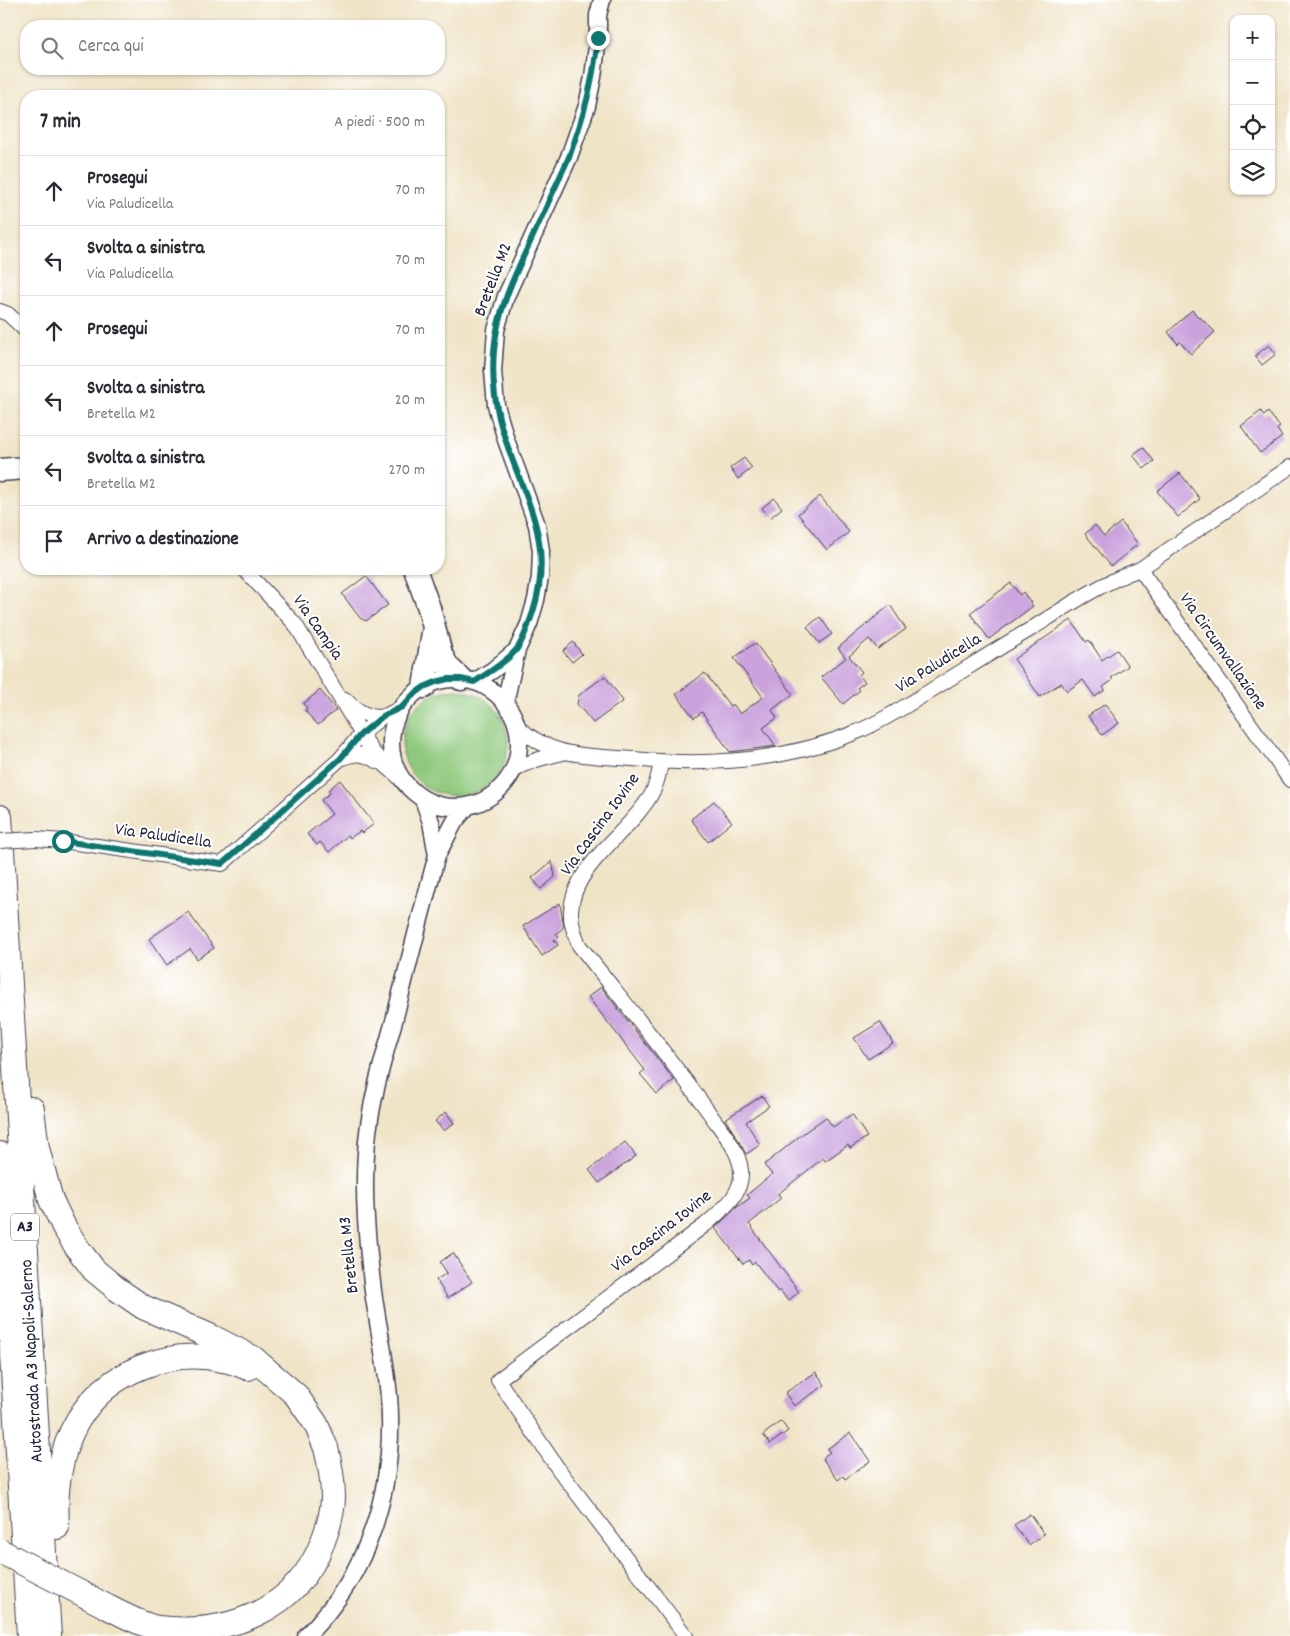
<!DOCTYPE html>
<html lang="it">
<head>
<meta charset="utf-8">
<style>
  :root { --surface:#fff; --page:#f7f7f7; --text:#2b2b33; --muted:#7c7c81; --line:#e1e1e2 }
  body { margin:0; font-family:Dekko,sans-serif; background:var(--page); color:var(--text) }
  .controls { position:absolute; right:15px; top:15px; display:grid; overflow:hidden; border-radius:10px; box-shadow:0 1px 4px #0004 }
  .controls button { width:45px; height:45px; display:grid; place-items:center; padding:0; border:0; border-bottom:1px solid var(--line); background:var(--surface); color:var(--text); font:25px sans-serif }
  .stop { position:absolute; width:15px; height:15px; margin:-11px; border:4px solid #0f766e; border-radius:50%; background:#fff }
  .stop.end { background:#0f766e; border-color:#fff; box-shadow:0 1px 5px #0008 }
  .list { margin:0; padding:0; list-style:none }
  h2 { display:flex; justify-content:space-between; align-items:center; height:65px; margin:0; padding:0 20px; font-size:21px }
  h2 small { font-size:16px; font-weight:400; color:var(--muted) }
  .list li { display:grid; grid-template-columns:32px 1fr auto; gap:15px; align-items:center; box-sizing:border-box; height:70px; padding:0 20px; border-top:1px solid var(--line) }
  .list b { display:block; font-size:19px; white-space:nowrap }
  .list p { margin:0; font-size:16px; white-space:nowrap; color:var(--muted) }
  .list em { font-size:16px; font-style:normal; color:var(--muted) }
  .icon { flex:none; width:28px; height:28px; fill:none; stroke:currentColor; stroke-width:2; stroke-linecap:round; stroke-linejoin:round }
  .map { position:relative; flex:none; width:1290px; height:1636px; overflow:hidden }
  .search { position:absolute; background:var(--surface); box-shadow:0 1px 4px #0004; left:20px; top:20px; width:425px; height:55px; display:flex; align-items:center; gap:12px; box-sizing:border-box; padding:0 18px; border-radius:20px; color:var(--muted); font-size:19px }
  .panel { position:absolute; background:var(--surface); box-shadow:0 1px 4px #0004; left:20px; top:90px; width:425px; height:485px; border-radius:20px }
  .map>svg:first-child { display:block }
  .green { fill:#8fc97d; stroke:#58765c }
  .building { fill:#caa3dd }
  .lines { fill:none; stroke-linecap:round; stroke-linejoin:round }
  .minor-casing { stroke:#413f50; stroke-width:16 }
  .tertiary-casing { stroke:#413f50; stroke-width:19 }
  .trunk-casing { stroke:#413f50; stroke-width:25 }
  .motorway-casing { stroke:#413f50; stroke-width:26 }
  .minor { stroke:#fff; stroke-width:14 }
  .tertiary { stroke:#fff; stroke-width:16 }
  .trunk { stroke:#fff; stroke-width:22 }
  .motorway { stroke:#fff; stroke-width:24 }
  .minor-bridge-casing { stroke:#413f50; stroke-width:16; stroke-linecap:butt }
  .motorway-bridge-casing { stroke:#413f50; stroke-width:26; stroke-linecap:butt }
  .minor-bridge { stroke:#fff; stroke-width:14 }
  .motorway-bridge { stroke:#fff; stroke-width:24 }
  .route { stroke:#0f766e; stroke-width:6 }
  .labels { text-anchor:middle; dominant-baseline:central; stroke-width:4; stroke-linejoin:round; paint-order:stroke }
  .shield { fill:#fff; stroke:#646476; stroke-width:1 }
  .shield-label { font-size:16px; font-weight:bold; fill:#22223b }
  .street-label { font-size:18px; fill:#22223b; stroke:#fff }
</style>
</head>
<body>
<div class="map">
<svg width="1290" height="1636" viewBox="0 0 1290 1636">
  <rect width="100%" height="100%" fill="#fff"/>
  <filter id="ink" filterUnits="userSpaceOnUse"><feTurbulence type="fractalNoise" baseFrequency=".02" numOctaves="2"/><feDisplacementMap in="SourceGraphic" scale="10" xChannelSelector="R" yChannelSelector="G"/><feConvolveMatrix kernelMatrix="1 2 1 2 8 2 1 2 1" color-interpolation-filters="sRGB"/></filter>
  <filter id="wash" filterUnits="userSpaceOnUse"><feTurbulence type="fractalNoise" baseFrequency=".0096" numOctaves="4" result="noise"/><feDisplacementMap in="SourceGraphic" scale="20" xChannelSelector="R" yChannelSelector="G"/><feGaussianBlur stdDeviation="1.12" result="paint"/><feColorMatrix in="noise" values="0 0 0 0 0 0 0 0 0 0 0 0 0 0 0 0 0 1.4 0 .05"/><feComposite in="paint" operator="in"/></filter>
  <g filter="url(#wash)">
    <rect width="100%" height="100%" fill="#f0e4c7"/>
    <!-- green -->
    <path class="green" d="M402 743a53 53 0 1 1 106 0a53 53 0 1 1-106 0Z"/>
    <g id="blocks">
      <!-- building -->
      <path class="building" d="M 1192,310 L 1199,318 L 1200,317 L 1215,332 L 1191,354 L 1180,342 L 1178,344 L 1168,332 Z
        M 1269,345 L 1276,354 L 1262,365 L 1255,356 Z
        M 1261,411 L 1264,416 L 1268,412 L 1280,427 L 1277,429 L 1282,437 L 1260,453 L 1241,426 Z
        M 1143,447 L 1154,461 L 1144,469 L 1133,455 Z
        M 744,458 L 752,468 L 738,479 L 730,468 Z
        M 1180,473 L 1200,499 L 1178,517 L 1157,491 Z
        M 820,496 L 849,532 L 827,550 L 798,514 Z
        M 774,498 L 782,508 L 770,518 L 762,508 Z
        M 1121,522 L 1138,544 L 1111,566 L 1085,534 L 1095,525 L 1104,536 Z
        M 366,576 L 388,605 L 366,621 L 360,618 L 342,594 Z
        M 1011,583 L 1020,595 L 1023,592 L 1033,606 L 989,639 L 970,613 Z
        M 890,605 L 906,629 L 878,649 L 869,639 L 849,656 L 862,672 L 859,675 L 865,682 L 857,688 L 859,691 L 843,704 L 821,677 L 846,658 L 838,648 Z
        M 820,617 L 832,634 L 819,643 L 807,627 Z
        M 1071,620 L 1086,642 L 1089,640 L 1102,660 L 1117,650 L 1128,666 L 1111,678 L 1113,680 L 1103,687 L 1105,690 L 1095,697 L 1083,680 L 1067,691 L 1061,683 L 1040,697 L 1014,659 Z
        M 573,642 L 582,654 L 572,662 L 563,651 Z
        M 755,643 L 793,694 L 772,710 L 777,718 L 763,728 L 776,746 L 730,752 L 702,712 L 694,718 L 676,694 L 705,673 L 730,706 L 733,704 L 740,714 L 763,697 L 734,658 Z
        M 605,676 L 623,701 L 593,723 L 577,704 L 579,695 Z
        M 320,690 L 336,710 L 318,725 L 305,711 L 307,708 L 303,704 Z
        M 1105,704 L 1119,723 L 1102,735 L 1088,716 Z
        M 340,780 L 374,824 L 362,833 L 360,831 L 350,838 L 348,835 L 329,852 L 320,842 L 317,845 L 307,834 L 332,814 L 321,800 L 330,793 L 328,790 Z
        M 714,801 L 732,822 L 708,842 L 691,819 Z
        M 552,861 L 555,877 L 541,889 L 532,878 Z
        M 560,903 L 564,927 L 556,934 L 559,937 L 554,940 L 558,945 L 542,956 L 523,926 Z
        M 188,912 L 214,948 L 197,959 L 190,949 L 167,965 L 149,939 Z
        M 601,987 L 674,1080 L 657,1094 L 640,1074 L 645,1070 L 588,997 Z
        M 880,1022 L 893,1043 L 868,1059 L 854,1038 Z
        M 762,1096 L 769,1106 L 746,1122 L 760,1145 L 746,1154 L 736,1136 L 725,1119 Z
        M 446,1112 L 454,1123 L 444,1131 L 435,1121 Z
        M 852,1114 L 867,1137 L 850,1148 L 848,1145 L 825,1161 L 823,1158 L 778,1194 L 781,1198 L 749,1224 L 799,1292 L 788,1301 L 780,1290 L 778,1292 L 755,1262 L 752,1265 L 749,1260 L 743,1264 L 715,1228 L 736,1208 L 750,1198 L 747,1195 L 772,1174 L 764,1165 L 801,1135 L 826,1117 L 833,1127 Z
        M 625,1142 L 636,1156 L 599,1183 L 589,1170 Z
        M 453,1253 L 472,1282 L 448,1298 L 436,1280 L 447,1273 L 440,1262 Z
        M 816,1372 L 825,1385 L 794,1406 L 785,1393 Z
        M 781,1421 L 788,1431 L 770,1444 L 763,1435 Z
        M 850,1433 L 870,1461 L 845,1479 L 843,1476 L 838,1480 L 822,1458 L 830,1452 L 827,1449 Z
        M 1030,1514 L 1044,1534 L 1029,1545 L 1014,1525 Z"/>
    </g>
  </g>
  <g filter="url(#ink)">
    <use href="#blocks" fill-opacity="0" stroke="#413f50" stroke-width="1"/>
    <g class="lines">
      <!-- minor casing -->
      <g class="minor-casing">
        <path id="minor" d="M 0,311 L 8,314 L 26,331
          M 244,569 L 295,624 L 372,751 L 384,764 L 401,779
          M 1140,569 L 1290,780
          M 345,699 C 354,709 370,720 384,716 C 390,714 396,710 402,707
          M 517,726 C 553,759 588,755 633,759 C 711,767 787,761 859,731 C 887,719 912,702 938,686 C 969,667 1000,647 1031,629 C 1066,607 1101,583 1140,569 L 1290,467
          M 340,759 C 358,752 362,753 379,762
          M 661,762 C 659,774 657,785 651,795 C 629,833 573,865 571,911 C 570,923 575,934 579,945 C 623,1001 669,1056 710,1114 C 721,1130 739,1149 741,1170 C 743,1195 722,1210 705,1225 L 498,1380 L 559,1470 L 686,1636
          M 513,770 C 529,761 545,757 563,753
          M 36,839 L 63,841 L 222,864 L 340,759 L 361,734 L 383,716"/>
      </g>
      <!-- tertiary casing -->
      <g class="tertiary-casing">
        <path id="tertiary" d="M391 743a64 64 0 1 1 128 0a64 64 0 1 1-128 0Z
          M 474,682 L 493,670 L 517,650
          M 505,703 L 517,650 L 529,624 L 536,600 L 540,577 L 541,551 L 537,525 L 506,440 L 496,405 L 493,371 L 496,330 L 506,296 L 569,157 L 587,106 L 593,77 L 598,38 L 598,15 L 602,0
          M 423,799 L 431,822 L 437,855
          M 306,1636 C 370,1573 396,1485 389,1397 C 386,1361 378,1327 373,1291 C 367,1242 362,1191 367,1141 C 371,1100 383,1060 394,1021 C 408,965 422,910 437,855 L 455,821 L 467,807"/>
      </g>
      <!-- trunk casing -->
      <g class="trunk-casing">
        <path id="trunk" d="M 0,470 L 26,468
          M 415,569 L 429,608 L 441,654 L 448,667 L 461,679
          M 424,687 L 433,633"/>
      </g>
      <!-- motorway casing -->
      <g class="motorway-casing">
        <path id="motorway" d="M 0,817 L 49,1636
          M 32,1109 L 37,1148 L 51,1200 L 64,1227 L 78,1249 L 94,1270 L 117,1289 L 143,1307 L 212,1337 L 253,1358 L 296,1395 L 316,1424 L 326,1448
          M 0,1154 L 29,1636
          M 57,1527 C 56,1508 56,1488 60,1470 C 63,1453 69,1435 78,1420 C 107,1372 169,1347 223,1360 C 232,1361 240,1365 248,1368"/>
      </g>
      <!-- minor -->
      <use href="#minor" class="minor"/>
      <!-- tertiary -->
      <use href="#tertiary" class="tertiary"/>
      <!-- trunk -->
      <use href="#trunk" class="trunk"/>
      <!-- motorway -->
      <use href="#motorway" class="motorway"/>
      <!-- minor-bridge casing -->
      <g class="minor-bridge-casing">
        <path id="minor-bridge" d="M 0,841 L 36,839"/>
      </g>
      <!-- motorway-bridge casing -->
      <g class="motorway-bridge-casing">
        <path id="motorway-bridge" d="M 0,1551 C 33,1568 65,1585 98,1602 C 116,1611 136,1623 157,1628 C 228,1636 297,1611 323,1541 C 328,1528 333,1512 333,1497 C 333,1481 330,1464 326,1448"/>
      </g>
      <!-- minor-bridge -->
      <use href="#minor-bridge" class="minor-bridge"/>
      <!-- motorway-bridge -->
      <use href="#motorway-bridge" class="motorway-bridge"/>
    </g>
  </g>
  <g class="lines" filter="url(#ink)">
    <!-- route -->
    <path class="route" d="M 63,841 L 222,864 L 340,759 L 361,734 L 383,716 L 402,707 L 412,696 L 424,687 L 436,682 L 448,679 L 461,679 L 474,682 C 488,673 505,663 516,650 C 523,642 529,623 533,612 C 558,534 517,490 499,418 C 494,396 492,373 494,351 C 497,310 516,272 533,236 C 545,210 557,183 569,157 C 584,116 593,82 598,38"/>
  </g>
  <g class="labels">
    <!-- shield labels -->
    <rect class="shield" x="11" y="1213.5" width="28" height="27" rx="4"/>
    <g class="shield-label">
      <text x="25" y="1227">A3</text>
    </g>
    <!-- street labels -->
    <g class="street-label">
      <text transform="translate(494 280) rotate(-69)">Bretella M2</text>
      <text transform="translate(317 628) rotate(55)">Via Campia</text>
      <text transform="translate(1222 652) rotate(55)">Via Circumvallazione</text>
      <text transform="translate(939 664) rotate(-32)">Via Paludicella</text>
      <text transform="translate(601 825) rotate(-54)">Via Cascina Iovine</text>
      <text transform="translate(163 837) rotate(8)">Via Paludicella</text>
      <text transform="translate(662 1232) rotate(-38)">Via Cascina Iovine</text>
      <text transform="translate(350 1255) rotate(-96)">Bretella M3</text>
      <text transform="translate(33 1361) rotate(-93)">Autostrada A3 Napoli-Salerno</text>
    </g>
  </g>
</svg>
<div class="controls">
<button>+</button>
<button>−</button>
<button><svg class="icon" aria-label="locate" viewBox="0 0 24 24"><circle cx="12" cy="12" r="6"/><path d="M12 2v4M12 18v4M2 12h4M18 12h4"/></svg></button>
<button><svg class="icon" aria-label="layers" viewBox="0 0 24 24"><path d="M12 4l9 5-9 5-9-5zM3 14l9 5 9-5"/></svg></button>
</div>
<div class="stop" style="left:63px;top:841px"></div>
<div class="stop end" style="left:598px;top:38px"></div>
<div class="search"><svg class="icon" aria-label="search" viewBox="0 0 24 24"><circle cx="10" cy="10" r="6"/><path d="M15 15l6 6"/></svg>Cerca qui</div>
<section class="panel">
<h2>7 min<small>A piedi · 500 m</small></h2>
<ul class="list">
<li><svg class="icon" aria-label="ahead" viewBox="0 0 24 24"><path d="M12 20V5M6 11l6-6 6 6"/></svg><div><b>Prosegui</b><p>Via Paludicella</p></div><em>70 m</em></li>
<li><svg class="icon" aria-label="left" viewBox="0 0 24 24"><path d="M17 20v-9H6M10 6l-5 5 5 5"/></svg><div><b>Svolta a sinistra</b><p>Via Paludicella</p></div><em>70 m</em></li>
<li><svg class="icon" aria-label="ahead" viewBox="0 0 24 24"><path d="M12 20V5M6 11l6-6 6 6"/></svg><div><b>Prosegui</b></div><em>70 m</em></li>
<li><svg class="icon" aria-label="left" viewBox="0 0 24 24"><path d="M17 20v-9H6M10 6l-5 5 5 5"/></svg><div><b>Svolta a sinistra</b><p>Bretella M2</p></div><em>20 m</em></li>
<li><svg class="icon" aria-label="left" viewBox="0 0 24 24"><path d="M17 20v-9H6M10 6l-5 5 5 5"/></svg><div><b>Svolta a sinistra</b><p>Bretella M2</p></div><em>270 m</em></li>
<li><svg class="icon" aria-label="arrive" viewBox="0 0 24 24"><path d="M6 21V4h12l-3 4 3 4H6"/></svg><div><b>Arrivo a destinazione</b></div></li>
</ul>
</section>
</div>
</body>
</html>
